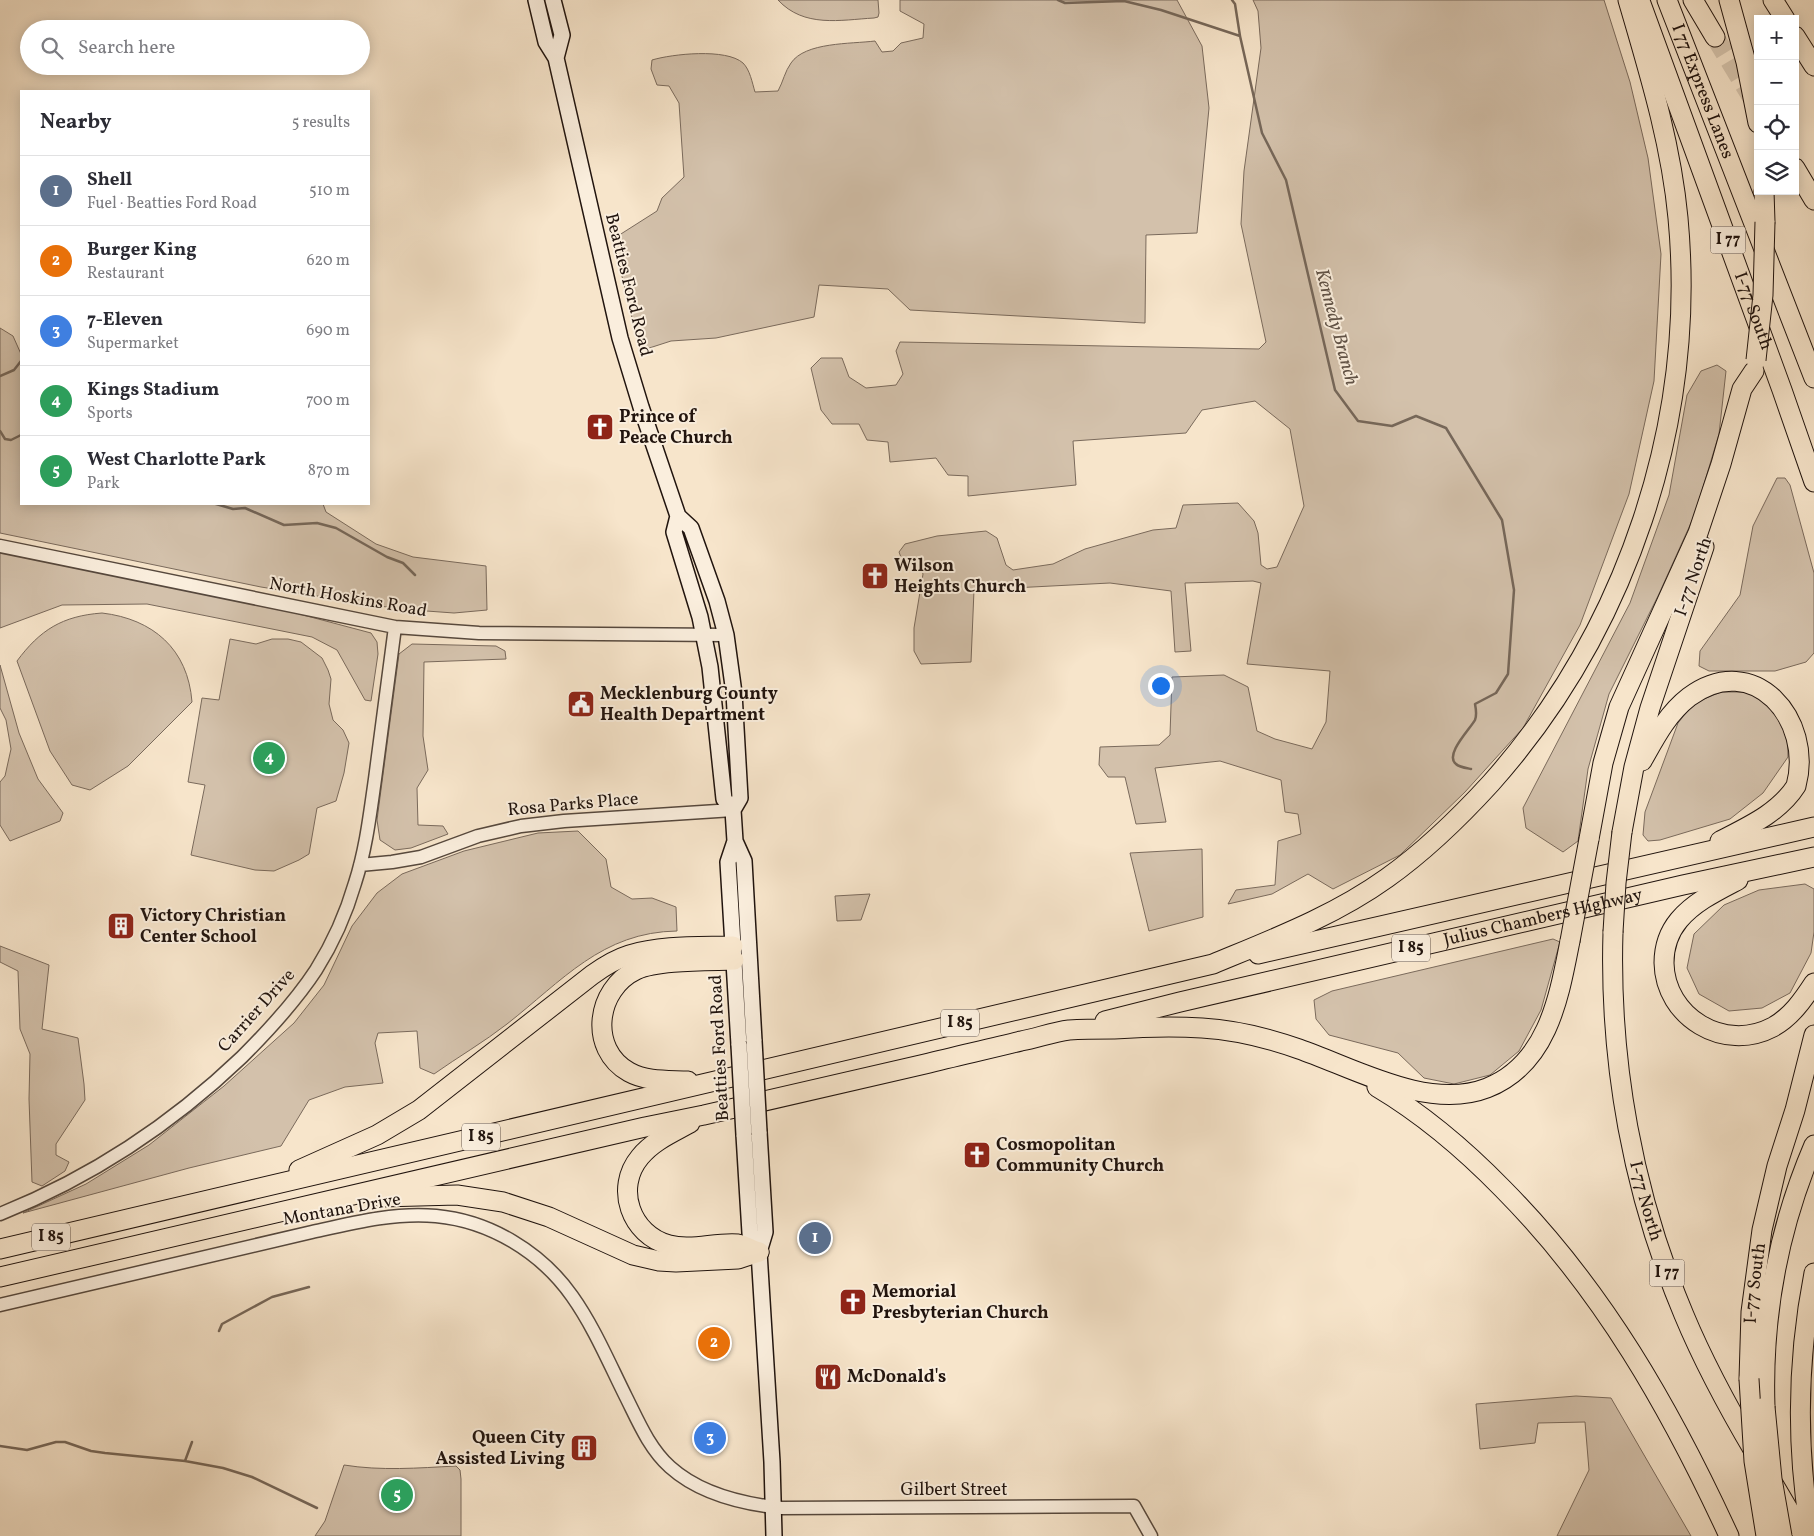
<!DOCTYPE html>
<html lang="en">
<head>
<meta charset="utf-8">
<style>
  :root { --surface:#fff; --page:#f2f2f3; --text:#2b2b33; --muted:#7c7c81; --line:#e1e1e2; --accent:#2563eb }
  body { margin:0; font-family:Vollkorn,serif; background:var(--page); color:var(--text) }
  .controls { position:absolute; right:15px; top:15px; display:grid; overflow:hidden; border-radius:0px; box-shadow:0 2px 12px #0003 }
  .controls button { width:45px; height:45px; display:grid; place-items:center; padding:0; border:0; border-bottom:1px solid var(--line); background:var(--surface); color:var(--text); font:25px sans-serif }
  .you { position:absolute; left:1160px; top:685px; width:18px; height:18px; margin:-12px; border:4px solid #fff; border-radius:50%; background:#1a73e8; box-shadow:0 0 0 8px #1a73e833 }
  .badge { display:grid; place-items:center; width:32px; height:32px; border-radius:50%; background:var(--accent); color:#fff; font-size:16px; font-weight:700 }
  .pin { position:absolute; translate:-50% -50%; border:2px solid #fff; box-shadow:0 1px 5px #0006 }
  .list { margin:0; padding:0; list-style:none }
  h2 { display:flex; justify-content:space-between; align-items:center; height:65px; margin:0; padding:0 20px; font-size:21px }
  h2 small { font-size:16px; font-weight:400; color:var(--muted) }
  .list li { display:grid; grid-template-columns:32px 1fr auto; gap:15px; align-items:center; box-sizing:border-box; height:70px; padding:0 20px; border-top:1px solid var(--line) }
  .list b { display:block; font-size:19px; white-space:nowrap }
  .list p { margin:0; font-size:16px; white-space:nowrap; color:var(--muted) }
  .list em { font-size:16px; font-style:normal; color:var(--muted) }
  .icon { flex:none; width:28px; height:28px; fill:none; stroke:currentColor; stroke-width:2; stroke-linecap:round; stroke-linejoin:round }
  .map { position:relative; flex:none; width:1814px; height:1536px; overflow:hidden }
  .search { position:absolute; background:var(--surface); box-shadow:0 2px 12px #0003; left:20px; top:20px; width:350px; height:55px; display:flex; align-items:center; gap:12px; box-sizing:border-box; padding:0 18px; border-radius:28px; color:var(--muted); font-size:19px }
  .panel { position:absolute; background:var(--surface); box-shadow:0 2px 12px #0003; left:20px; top:90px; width:350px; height:415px; border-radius:0px }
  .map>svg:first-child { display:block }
  .green { fill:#d3c1ab; stroke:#7a6a5c }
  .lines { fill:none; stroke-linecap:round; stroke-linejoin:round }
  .stream { stroke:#766759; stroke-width:2.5 }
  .motorway-tunnel { stroke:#d7c6af; stroke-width:19; stroke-dasharray:19 9; stroke-linecap:butt }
  .tertiary-casing { stroke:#56483d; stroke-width:15 }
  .secondary-casing { stroke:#21140e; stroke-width:18 }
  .motorway-casing { stroke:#21140e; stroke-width:21 }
  .tertiary { stroke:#faeedd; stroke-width:12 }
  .secondary { stroke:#faeedd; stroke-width:15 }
  .motorway { stroke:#f7e5cb; stroke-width:19 }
  .secondary-bridge-casing { stroke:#21140e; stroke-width:18; stroke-linecap:butt }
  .motorway-bridge-casing { stroke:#21140e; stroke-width:21; stroke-linecap:butt }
  .secondary-bridge { stroke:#faeedd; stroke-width:15 }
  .motorway-bridge { stroke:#f7e5cb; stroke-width:19 }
  .labels { text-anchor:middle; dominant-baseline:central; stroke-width:4; stroke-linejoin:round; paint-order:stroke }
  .shield { fill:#faeedd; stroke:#62554c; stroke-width:1 }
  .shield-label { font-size:16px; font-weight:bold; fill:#21140e }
  .street-label { font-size:18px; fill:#21140e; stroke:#faeedd }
  .poi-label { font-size:18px; font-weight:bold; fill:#21140e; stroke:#faeedd; text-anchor:start }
  .water-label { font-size:19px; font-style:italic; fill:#605246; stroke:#faeedd }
</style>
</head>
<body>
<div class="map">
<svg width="1814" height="1536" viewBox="0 0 1814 1536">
  <rect width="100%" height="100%" fill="#f7e5cb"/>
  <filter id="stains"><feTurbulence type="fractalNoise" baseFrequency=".004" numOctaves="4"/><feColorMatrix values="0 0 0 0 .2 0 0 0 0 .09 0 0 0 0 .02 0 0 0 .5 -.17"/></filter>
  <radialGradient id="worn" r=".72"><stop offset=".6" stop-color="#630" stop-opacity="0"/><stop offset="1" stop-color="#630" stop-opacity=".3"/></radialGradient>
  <!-- green -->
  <path class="green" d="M 778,0 L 878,0 L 879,13 L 878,17 L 874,18 C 840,20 804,28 778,0 Z
    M 900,0 L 1177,0 L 1202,46 L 1209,108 L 1197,233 L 1146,235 L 1145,323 L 910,310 L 888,289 L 819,285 L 814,317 L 716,338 L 671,341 L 640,351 L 613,239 L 657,211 L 662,198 L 684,177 L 679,103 L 669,86 L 657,85 L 651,69 L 652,60 C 672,54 726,48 743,63 C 750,70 752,82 755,92 L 778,91 C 783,82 785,71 791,63 C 805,42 851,44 875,41 L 882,52 L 893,51 L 901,43 L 923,38 L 924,24 L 900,11 Z
    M 1253,0 L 1604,0 L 1630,82 L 1648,158 L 1661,254 L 1654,381 L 1629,494 L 1580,625 L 1523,728 L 1465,792 L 1400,855 L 1333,889 L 1308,874 L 1272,894 L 1228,904 L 1236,890 L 1275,885 L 1278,841 L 1301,834 L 1298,814 L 1285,812 L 1281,780 L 1220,761 L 1155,768 L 1166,822 L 1136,824 L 1125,777 L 1108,777 L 1099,765 L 1100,747 L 1159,745 L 1170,735 L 1172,677 L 1224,675 L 1248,687 L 1257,731 L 1275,739 L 1312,749 L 1326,722 L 1330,671 L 1247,664 L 1261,583 L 1253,581 L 1185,583 L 1191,651 L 1175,652 L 1171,591 L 1110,583 L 974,590 L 971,662 L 921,664 L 914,651 L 914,628 L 923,574 L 918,560 L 902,560 L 899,552 L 905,544 L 937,536 L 986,531 L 997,538 L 1006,565 L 1013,570 L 1053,564 L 1085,549 L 1153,530 L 1176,528 L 1183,505 L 1238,503 L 1254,521 L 1258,533 L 1261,565 L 1267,569 L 1277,567 L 1304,506 L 1290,429 L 1255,401 L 1202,410 L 1186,433 L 1073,441 L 1076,485 L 968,496 L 968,476 L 948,475 L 936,458 L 890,462 L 888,442 L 867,440 L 859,424 L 832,424 L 821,410 L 811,368 L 821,358 L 842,358 L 849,377 L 866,388 L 896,385 L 903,374 L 896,351 L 900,342 L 1259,349 L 1266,342 L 1241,224 L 1244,171 L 1261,48 L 1258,11 Z
    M 0,328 L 13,336 L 21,354 L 21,504 L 323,504 L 326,512 L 376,544 L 413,557 L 486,566 L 487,610 L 454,613 L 399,609 L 261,587 L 0,533 Z
    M 1717,365 L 1726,371 L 1719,434 L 1695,514 L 1658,596 L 1609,694 L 1588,769 L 1578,841 L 1563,852 L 1526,828 L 1523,808 L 1630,603 L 1669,495 L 1687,395 L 1701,371 Z
    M 1777,478 L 1785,478 L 1790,485 L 1814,573 L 1814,653 L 1806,662 L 1775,671 L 1709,671 L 1699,666 L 1700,651 L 1740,595 L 1753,526 Z
    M 0,551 L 273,607 L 371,633 L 377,642 L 378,654 L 371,701 L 365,700 L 337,650 L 312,637 L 147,604 L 62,605 L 0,628 Z
    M 102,613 C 153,619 188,649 192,702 L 128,766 L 90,790 L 72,785 L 50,751 L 17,661 C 40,630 62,616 102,613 Z
    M 230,639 L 256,644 L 272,639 L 288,639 L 301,642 L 322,658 L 328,670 L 331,679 L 329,704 L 333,720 L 343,730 L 349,743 L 344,773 L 336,801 L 317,808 L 309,854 L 299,860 L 274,871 L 255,870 L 191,855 L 205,785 L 188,782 L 202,698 L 219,700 Z
    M 412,644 L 496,646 L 505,651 L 506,659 L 424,662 L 423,736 L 428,770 L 417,788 L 418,825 L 443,826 L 448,834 L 411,848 L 395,850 L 380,840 L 377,820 L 399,654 Z
    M 0,665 L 19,733 L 38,779 L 63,813 L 60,821 L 10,841 L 0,825 L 0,782 L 5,776 L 11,749 L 6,720 L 0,708 Z
    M 1721,692 L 1752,692 L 1787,722 L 1788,757 L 1763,793 L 1730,819 L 1660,840 L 1648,841 L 1643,835 L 1645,812 L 1678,723 L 1694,703 Z
    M 578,831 L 606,859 L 611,887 L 632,899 L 652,898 L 676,907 L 677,931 C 602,932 562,981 507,1024 C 484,1042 458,1057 434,1074 L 420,1068 L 417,1031 L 378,1033 L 375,1043 L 383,1083 L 345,1087 L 309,1100 L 281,1146 L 189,1168 L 23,1213 L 86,1184 L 149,1145 L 224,1086 L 294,1023 L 324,985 L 352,926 L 377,893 L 402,874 L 464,851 L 538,833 Z
    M 1202,849 L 1203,917 L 1149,931 L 1130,853 Z
    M 1805,884 L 1814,889 L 1814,932 L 1811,953 L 1790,993 L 1762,1008 L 1729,1011 L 1699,994 L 1687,968 L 1694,934 L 1724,905 L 1759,890 Z
    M 870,894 L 861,920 L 837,921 L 835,896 Z
    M 1553,939 L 1560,942 L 1541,1010 L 1519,1051 L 1490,1075 L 1454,1084 L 1424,1078 L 1398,1053 L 1329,1035 L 1316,1019 L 1314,1000 L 1332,991 Z
    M 0,946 L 49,965 L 42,1029 L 78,1038 L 84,1084 L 85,1100 L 56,1144 L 56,1155 L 69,1162 L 65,1171 L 42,1186 L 32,1182 L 29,1099 L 30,1054 L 20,1029 L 18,971 L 0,962 Z
    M 1576,1396 L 1611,1398 L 1691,1536 L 1557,1536 L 1589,1470 L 1585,1422 L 1538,1423 L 1535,1443 L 1480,1449 L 1476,1404 Z
    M 344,1465 C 381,1471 418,1468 456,1466 L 460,1470 L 461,1479 L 461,1536 L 315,1536 L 325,1521 Z"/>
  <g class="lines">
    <!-- stream -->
    <path class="stream" d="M 1058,0 L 1065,3 L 1124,1 L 1161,10 L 1240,36
      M 1232,0 L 1235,4 L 1240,36 L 1262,133 L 1286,180 L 1335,390 L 1358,421 L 1392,426 L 1416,416 L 1446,428 L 1502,520 L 1514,590 L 1508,674 L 1496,693 L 1475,704 C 1476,709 1477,715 1475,720 C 1470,729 1444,755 1456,764 C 1459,767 1466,768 1471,769
      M 0,376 L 14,370 L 21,361
      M 0,431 L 5,439 L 11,440 L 21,435
      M 216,504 L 233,509 L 245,508 L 284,525 L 317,523 L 336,528 L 387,557 L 403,563 L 415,575
      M 219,1331 L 222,1324 L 272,1297 L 309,1287
      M 0,1446 L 27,1450 L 56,1442 L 65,1442 L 91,1451 L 105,1453 L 185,1461 L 223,1468 L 252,1477 L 317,1508
      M 185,1461 L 192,1442"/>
    <!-- motorway-tunnel -->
    <path class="motorway-tunnel" d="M 1715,37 L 1752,98"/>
    <!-- tertiary casing -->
    <g class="tertiary-casing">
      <path id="tertiary" d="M 0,546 L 395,627 L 479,633 L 726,635
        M 360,865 L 392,862 L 421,857 L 478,836 L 521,826 L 564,821 L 733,810
        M 0,1214 C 90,1178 172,1124 242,1057 C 269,1030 295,1002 316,970 C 333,943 346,914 355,883 C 366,849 370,814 375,779 C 382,728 388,678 395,627
        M 0,1305 L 312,1232 C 352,1223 395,1212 436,1216 C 490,1221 541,1252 572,1296 C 594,1327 609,1363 626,1397 C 638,1421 649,1448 670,1467 C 700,1494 742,1504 782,1508 L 1134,1506 L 1151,1536"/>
    </g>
    <!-- secondary casing -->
    <g class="secondary-casing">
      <path id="secondary" d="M 536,0 L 546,42 L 556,58 L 620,338 L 641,407 L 678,516 L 691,528 L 717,601 L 726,635 L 734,693 L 740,798 L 733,810 L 735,841 L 744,861 L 754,1041
        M 553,0 L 562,35 L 556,58
        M 678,516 L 674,532 L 700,617 L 710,667 L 724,799 L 733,810
        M 735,841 L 728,862 L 739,1045
        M 759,1132 L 765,1232 L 759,1252 L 772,1462 L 774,1536
        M 744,1135 L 750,1233 L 759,1252"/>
    </g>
    <!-- motorway casing -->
    <g class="motorway-casing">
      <g id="motorway">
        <path id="s1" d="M 1667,0 L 1814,378"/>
        <path d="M 1693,0 L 1715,37"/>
        <path d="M 1729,0 L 1746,62 L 1758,123"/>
        <path d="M 1773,0 L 1785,19"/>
        <path id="s2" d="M 1640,1 L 1782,390 L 1814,482"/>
        <path d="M 1795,36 L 1814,66"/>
        <path d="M 1795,168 L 1814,200"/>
        <path d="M 1764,191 L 1765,222"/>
        <path d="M 1642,761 C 1655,738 1667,714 1689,697 C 1754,649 1814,720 1796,786 C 1779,813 1747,827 1720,841"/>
        <path d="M 1622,832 L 1634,767 L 1650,708 L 1704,547"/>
        <path d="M 1589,839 L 1603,763 L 1619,707 L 1698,533 L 1721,464 L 1742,389 L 1754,371"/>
        <path d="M 1738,880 C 1717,891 1694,902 1679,920 C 1669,932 1664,948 1664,963 C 1665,1017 1724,1053 1773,1027 C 1791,1017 1803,1000 1814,983"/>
        <path id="s3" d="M 1613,932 C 1609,1063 1633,1194 1684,1315 C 1704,1363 1729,1409 1755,1453"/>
        <path d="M 1258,954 L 1814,827"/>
        <path id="s4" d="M 1105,1021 L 1180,1002 L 1683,885 L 1814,857"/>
        <path d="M 688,1081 C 668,1080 647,1082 629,1072 C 588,1049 596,989 636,970 C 657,960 709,961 734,960"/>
        <path d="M 1377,1087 C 1424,1115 1465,1150 1503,1189 C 1603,1290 1670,1408 1729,1536"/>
        <path d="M 690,1123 C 672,1133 653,1141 640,1157 C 614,1188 631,1235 669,1245 C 691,1251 715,1242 738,1244 C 744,1245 752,1250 759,1252"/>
        <path d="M 299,1170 L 377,1135 L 419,1110 L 592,975 C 603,967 616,959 629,955 C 662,945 699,947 733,946"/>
        <path d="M 381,1197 L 457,1195 L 503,1202 L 549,1217 L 633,1255 L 659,1261 L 676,1262 L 738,1259 L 759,1252"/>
        <path d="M 0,1249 L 1213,964 C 1273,939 1334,916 1387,878 C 1425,851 1460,817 1491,783 C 1627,630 1697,422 1678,218 C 1671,143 1649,72 1628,0"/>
        <path d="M 0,1277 L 645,1127 L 704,1115 C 778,1098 852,1081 925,1064 C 957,1056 989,1049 1021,1041 C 1037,1038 1053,1032 1069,1030 C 1084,1029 1099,1029 1114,1029 C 1143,1027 1173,1026 1202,1028 C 1235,1030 1268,1038 1299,1049 C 1354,1068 1428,1111 1487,1088 C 1548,1064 1559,997 1570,941"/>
        <path id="s5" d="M 1749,1379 L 1751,1312 L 1762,1230 L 1777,1166 L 1795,1110 L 1814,1035"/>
        <path d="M 1765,1407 C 1762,1316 1778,1229 1814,1145"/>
        <path d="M 1774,1485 L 1804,1536"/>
        <path d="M 1811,1536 C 1796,1449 1797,1360 1814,1273"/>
      </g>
    </g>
    <!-- tertiary -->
    <use href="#tertiary" class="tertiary"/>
    <!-- secondary -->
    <use href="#secondary" class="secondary"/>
    <!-- motorway -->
    <use href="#motorway" class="motorway"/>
    <!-- secondary-bridge casing -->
    <g class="secondary-bridge-casing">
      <path id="secondary-bridge" d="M 754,1041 L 759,1132
        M 739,1045 L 744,1135"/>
    </g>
    <!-- motorway-bridge casing -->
    <g class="motorway-bridge-casing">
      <path id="motorway-bridge" d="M 1756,360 L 1763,295 L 1765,222
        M 1613,932 L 1616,883 L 1622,832
        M 1570,941 L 1589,839
        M 1749,1379 L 1754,1461 L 1766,1536
        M 1765,1407 L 1772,1479 L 1782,1536"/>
    </g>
    <!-- secondary-bridge -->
    <use href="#secondary-bridge" class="secondary-bridge"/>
    <!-- motorway-bridge -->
    <use href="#motorway-bridge" class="motorway-bridge"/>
  </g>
  <!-- icons -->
  <defs>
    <g id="church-square" transform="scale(1.4375)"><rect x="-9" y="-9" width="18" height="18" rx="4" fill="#8f2418" stroke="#faeedd"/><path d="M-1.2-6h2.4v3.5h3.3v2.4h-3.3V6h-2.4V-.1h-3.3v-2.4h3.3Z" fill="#fff"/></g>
    <g id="civic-square" transform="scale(1.4375)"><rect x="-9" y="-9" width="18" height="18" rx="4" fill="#8f2418" stroke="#faeedd"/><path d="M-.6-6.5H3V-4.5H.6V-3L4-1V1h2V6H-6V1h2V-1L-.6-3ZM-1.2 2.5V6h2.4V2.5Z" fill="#fff"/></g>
    <g id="building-square" transform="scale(1.4375)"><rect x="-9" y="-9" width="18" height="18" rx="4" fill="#8f2418" stroke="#faeedd"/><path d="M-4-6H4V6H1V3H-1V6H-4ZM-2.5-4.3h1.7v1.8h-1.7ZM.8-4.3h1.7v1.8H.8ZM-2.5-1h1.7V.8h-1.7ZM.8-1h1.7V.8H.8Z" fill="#fff"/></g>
    <g id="restaurant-square" transform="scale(1.4375)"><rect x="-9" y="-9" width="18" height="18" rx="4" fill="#8f2418" stroke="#faeedd"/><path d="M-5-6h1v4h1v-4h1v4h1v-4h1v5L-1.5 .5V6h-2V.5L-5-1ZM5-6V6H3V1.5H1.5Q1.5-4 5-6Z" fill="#fff"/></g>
  </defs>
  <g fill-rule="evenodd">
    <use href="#church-square" x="600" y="427"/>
    <use href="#church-square" x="875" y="576"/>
    <use href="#civic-square" x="581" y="704"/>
    <use href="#building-square" x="121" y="926"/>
    <use href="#church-square" x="977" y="1155"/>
    <use href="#church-square" x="853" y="1302"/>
    <use href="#restaurant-square" x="828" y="1377"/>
    <use href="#building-square" x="584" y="1448"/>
  </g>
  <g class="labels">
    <!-- shield labels -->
    <g class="shield">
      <rect x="1710.5" y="226.5" width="35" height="27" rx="4"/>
      <rect x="1392" y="934.5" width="38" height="27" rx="4"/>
      <rect x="941" y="1009.5" width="38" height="27" rx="4"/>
      <rect x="462" y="1123.5" width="38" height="27" rx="4"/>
      <rect x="32" y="1223.5" width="38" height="27" rx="4"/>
      <rect x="1649.5" y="1259.5" width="35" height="27" rx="4"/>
    </g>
    <g class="shield-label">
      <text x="1728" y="240">I 77</text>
      <text x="1411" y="948">I 85</text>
      <text x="960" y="1023">I 85</text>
      <text x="481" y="1137">I 85</text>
      <text x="51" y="1237">I 85</text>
      <text x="1667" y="1273">I 77</text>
    </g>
    <!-- street labels -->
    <g class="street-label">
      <text stroke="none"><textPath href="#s1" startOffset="98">I 77 Express Lanes</textPath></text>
      <text transform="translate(628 285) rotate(76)">Beatties Ford Road</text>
      <text stroke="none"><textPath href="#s2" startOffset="330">I-77 South</textPath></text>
      <text transform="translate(1694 577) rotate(-71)">I-77 North</text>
      <text transform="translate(348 598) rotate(10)">North Hoskins Road</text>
      <text transform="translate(573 805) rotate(-5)">Rosa Parks Place</text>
      <text stroke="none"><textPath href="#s4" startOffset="450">Julius Chambers Highway</textPath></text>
      <text transform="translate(257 1011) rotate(-48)">Carrier Drive</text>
      <text transform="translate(720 1048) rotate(-93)">Beatties Ford Road</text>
      <text stroke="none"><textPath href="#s3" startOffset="272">I-77 North</textPath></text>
      <text transform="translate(342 1210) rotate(-10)">Montana Drive</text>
      <text stroke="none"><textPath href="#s5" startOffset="96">I-77 South</textPath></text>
      <text x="954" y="1490">Gilbert Street</text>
    </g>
    <!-- poi labels -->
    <g class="poi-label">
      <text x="619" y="417">Prince of<tspan x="619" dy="21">Peace Church</tspan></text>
      <text x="894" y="566">Wilson<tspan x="894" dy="21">Heights Church</tspan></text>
      <text x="600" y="694">Mecklenburg County<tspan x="600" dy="21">Health Department</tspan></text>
      <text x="140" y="916">Victory Christian<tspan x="140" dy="21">Center School</tspan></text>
      <text x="996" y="1145">Cosmopolitan<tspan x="996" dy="21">Community Church</tspan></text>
      <text x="872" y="1292">Memorial<tspan x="872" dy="21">Presbyterian Church</tspan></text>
      <text x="847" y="1377">McDonald's</text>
      <text x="565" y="1438" text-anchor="end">Queen City<tspan x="565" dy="21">Assisted Living</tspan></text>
    </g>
    <!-- water labels -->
    <g class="water-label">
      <text transform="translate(1336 327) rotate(75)">Kennedy Branch</text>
    </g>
  </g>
  <rect width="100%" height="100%" filter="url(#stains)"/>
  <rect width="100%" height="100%" fill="url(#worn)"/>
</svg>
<div class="controls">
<button>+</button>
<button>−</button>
<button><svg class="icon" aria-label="locate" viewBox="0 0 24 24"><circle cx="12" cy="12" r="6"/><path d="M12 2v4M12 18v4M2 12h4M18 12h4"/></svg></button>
<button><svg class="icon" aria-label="layers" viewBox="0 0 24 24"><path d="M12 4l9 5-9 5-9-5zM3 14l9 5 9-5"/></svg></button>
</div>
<div class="you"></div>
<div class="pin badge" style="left:815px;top:1238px;background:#5c6f8a">1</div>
<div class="pin badge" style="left:714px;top:1343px;background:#e8710a">2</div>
<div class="pin badge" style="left:710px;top:1438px;background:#3f7fe0">3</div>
<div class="pin badge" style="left:269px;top:758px;background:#2e9e5b">4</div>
<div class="pin badge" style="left:397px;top:1495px;background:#2e9e5b">5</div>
<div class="search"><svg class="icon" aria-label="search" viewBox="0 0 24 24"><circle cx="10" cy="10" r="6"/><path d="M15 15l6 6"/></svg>Search here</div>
<section class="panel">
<h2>Nearby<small>5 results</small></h2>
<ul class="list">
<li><span class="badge" style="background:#5c6f8a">1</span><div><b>Shell</b><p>Fuel · Beatties Ford Road</p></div><em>510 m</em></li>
<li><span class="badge" style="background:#e8710a">2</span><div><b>Burger King</b><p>Restaurant</p></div><em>620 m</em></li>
<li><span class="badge" style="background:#3f7fe0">3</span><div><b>7-Eleven</b><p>Supermarket</p></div><em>690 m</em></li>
<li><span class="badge" style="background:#2e9e5b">4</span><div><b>Kings Stadium</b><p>Sports</p></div><em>700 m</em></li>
<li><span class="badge" style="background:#2e9e5b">5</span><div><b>West Charlotte Park</b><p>Park</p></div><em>870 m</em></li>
</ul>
</section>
</div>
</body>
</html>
